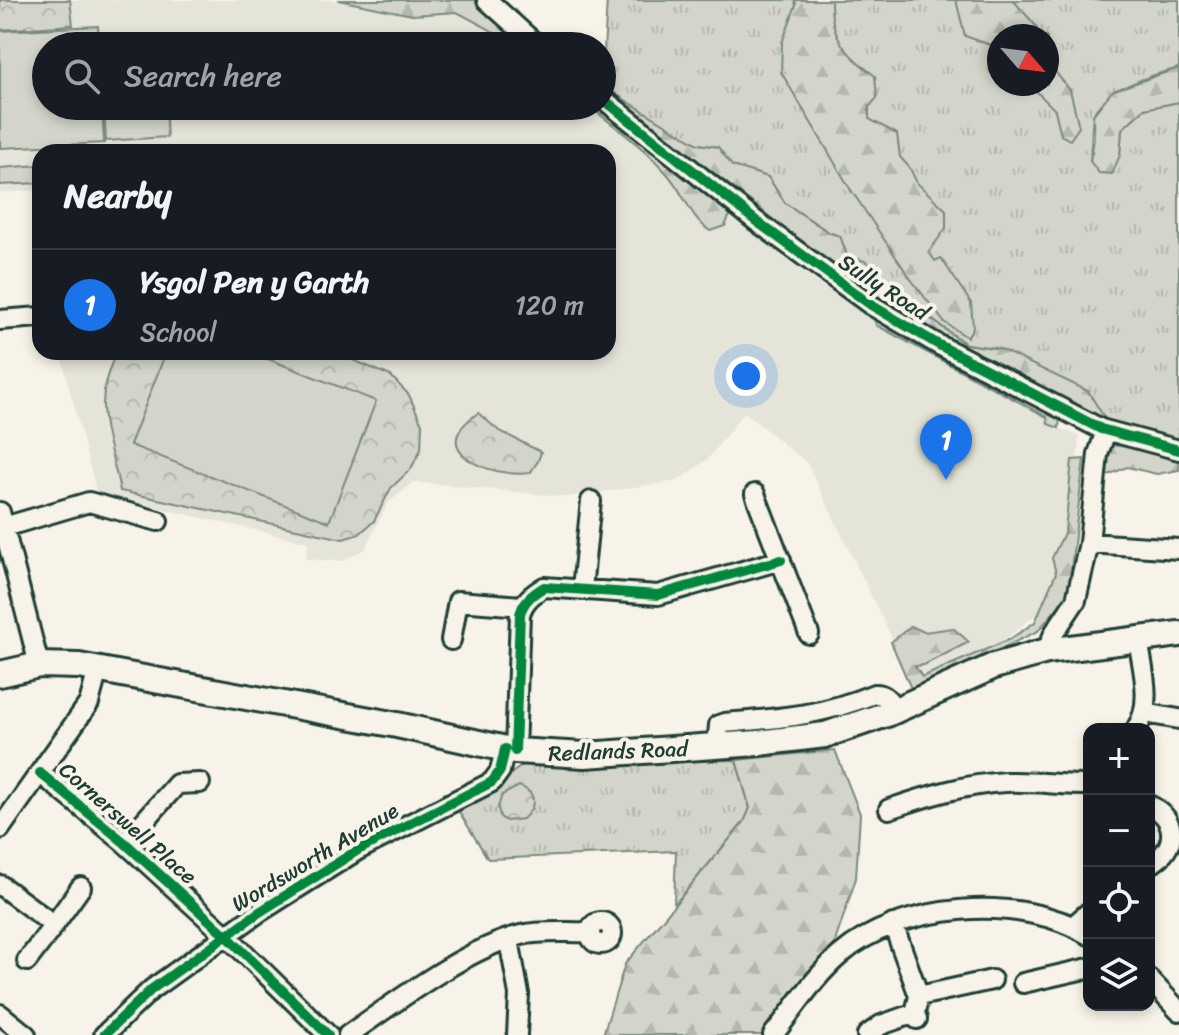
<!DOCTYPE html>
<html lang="en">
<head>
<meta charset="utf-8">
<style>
  :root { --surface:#171b24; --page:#242831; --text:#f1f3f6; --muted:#9ea1a6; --line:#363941; --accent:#1a73e8 }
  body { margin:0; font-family:Sriracha,sans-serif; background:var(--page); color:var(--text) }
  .controls { position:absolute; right:24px; bottom:24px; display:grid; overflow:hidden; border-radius:16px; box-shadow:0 4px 12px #0003 }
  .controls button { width:72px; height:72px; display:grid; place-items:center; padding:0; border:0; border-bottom:2px solid var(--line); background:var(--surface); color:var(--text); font:40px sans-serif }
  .compass { position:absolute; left:987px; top:24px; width:72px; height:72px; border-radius:50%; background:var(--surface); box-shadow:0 4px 12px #0003; rotate:118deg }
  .you { position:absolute; left:746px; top:376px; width:28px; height:28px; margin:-20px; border:6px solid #fff; border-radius:50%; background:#1a73e8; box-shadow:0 0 0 12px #1a73e833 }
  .badge { display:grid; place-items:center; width:52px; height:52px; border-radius:50%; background:var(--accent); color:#fff; font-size:26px; font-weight:700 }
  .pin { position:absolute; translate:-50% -66px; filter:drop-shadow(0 2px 4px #0008) }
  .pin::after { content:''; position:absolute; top:42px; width:28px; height:24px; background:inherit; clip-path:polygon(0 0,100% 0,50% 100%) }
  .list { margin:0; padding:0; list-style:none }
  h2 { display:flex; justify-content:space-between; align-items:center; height:104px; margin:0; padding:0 32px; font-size:34px }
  h2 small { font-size:26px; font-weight:400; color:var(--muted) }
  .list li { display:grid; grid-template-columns:52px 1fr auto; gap:24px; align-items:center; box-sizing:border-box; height:112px; padding:0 32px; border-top:2px solid var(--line) }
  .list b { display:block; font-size:30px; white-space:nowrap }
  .list p { margin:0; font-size:26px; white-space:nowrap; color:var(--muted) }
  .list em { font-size:26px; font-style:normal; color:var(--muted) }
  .icon { flex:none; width:44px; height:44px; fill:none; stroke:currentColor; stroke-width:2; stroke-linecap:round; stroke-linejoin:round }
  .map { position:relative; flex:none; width:1179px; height:1035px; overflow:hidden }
  .search { position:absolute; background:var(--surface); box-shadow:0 4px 12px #0003; left:32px; top:32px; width:584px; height:88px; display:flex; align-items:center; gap:20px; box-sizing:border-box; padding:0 28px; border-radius:44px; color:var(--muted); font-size:30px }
  .panel { position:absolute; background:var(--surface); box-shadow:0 4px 12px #0003; left:32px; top:144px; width:584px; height:216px; border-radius:24px }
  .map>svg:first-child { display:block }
  .built { fill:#e5e4d9 }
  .grass { fill:url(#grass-tufts); stroke:#79897f; stroke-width:2; fill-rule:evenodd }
  .forest { fill:url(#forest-firs); stroke:#79897f; stroke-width:2 }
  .park { fill:url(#park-crowns); stroke:#79897f; stroke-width:2 }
  .pitch { fill:#d3d5ca; stroke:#79897f; stroke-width:2 }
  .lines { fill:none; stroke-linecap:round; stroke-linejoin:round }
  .minor-casing { stroke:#1f3d34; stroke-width:24 }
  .major-casing { stroke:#1f3d34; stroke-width:30 }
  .minor { stroke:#f7f3e8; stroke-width:18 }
  .major { stroke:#f7f3e8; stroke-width:24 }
  .cycleway-casing { stroke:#f7f3e8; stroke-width:15 }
  .cycleway { stroke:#00873e; stroke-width:10 }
  .labels { text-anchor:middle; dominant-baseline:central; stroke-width:8; stroke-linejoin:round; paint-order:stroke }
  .street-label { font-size:22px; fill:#1f3d34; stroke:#f7f3e8 }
</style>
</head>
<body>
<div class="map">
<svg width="1179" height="1035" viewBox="0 0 1179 1035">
  <defs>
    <pattern id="grass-tufts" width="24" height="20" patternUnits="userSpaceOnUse" patternTransform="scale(2)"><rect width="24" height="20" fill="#d3d5ca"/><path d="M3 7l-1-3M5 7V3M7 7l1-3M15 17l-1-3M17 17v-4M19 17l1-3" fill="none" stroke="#b5b8ae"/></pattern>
    <pattern id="forest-firs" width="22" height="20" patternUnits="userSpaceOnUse" patternTransform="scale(2)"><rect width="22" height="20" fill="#d3d5ca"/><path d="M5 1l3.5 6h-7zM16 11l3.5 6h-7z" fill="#b5b8ae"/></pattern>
    <pattern id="park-crowns" width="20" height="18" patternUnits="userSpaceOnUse" patternTransform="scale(2)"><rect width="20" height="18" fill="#d3d5ca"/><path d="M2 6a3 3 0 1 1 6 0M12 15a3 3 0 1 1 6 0" fill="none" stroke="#b5b8ae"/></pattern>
  </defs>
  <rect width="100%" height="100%" fill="#f7f3e8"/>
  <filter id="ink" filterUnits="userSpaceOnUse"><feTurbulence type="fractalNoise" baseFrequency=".0125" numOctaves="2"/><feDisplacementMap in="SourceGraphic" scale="16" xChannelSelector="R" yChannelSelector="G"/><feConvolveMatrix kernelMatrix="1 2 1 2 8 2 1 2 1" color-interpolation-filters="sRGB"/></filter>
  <g filter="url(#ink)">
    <!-- built -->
    <path class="built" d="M 0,0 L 346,0 L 368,6 L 409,12 L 457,12 L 489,29 L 511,46 L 46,46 L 46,106 L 589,106 L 817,282 L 874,319 L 876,325 L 1047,417 L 1048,424 L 1079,436 L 1074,530 L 1063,593 L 1004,640 L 914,684 L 807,463 L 744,412 L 708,459 L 677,481 L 567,497 L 414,482 L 388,503 L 365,549 L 343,561 L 306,559 L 308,542 L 97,494 L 60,352 L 608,352 L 608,152 L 40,152 L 40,190 L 0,193 Z"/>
    <!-- grass -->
    <path class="grass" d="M 607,0 L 1179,0 L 1179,68 C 1155,74 1100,90 1093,117 C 1091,127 1092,148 1090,161 L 1120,155 L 1122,129 L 1144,109 L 1179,102 L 1179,442 L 1110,427 L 1000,349 L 966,344 L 905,300 L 867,262 L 847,255 L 840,236 L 830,233 L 785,203 L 768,177 L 732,166 L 718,147 L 698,144 L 602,86 ZM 999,36 L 1047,36 L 1047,84 L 999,84 Z
      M 736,760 L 750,809 L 744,822 L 674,905 L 676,851 L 488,859 L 458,810 L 529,761 L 568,763 Z"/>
    <!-- forest -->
    <path class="forest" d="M 338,0 L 489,0 L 532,46 L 511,46 L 489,29 L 457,12 L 412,15 Z
      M 795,0 L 831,0 C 830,39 846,53 875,76 L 877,98 L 869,107 L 869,119 L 897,134 L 900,157 L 910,168 L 917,183 L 946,210 L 946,228 L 929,252 L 935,261 L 941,258 L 971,303 L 973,328 L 967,337 L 944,322 L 910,278 L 849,187 L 781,72 L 782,43 L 796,5 Z
      M 956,0 L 1013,0 L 1036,26 L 1040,36 L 999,36 L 999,48 L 965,36 Z
      M 1047,52 L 1056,73 L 1070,90 L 1079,127 L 1070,140 L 1061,135 L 1055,110 L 1029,84 L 1047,84 Z
      M 1179,68 L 1179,102 L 1144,109 L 1122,129 L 1120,155 L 1112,174 L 1099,173 L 1090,161 L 1094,140 L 1093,115 L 1112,91 Z
      M 602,86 L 698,144 L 718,147 L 732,166 L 768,177 L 785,203 L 830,233 L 840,236 L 847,255 L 867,262 L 905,300 L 965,344 L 1000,349 L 1088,391 L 1110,427 L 876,304 L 754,204 L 625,109 Z
      M 589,106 L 601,106 L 725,207 L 730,215 L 725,226 L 710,231 C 691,218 684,194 669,176 C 646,149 617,128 589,106 Z
      M 874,319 L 943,352 L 1060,417 L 1059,428 L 1048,424 L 1047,417 L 876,325 Z
      M 1110,445 L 1140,448 L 1179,458 L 1179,470 L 1157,474 L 1127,467 L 1106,476 L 1102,461 Z
      M 1084,459 L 1068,595 L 1038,631 L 912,691 L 891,642 L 911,626 L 924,632 L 953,628 L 969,642 L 924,665 L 915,666 L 922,677 L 1010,639 L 1035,622 L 1056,573 L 1052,558 L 1065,531 L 1072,460 Z
      M 835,750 L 860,814 L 856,878 L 831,954 L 765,1035 L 603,1035 L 625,964 L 744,822 L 750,808 L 736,760 Z"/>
    <!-- park -->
    <path class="park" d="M 0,0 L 70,0 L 73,25 L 0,30 Z
      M 117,352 L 334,352 L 391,376 L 409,395 L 422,424 L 421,449 L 411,469 L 391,488 L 374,521 L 359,534 L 343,539 L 120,491 C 110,438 89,404 117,352 Z
      M 478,413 L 498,430 L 541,452 L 538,461 L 530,473 C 492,478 421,452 478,413 Z
      M 519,786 C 538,793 536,807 523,819 L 506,821 L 500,817 L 498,807 L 502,795 Z"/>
    <!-- pitch -->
    <path class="pitch" d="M 98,26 L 99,46 L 46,46 L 46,106 L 102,106 L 104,143 L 0,148 L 0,31 Z
      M 104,106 L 165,106 L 167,137 L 106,141 Z
      M 40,165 L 40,183 L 0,185 L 0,168 Z
      M 166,352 L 250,352 L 376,401 L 329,522 L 130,445 Z"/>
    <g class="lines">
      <!-- minor casing -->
      <g class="minor-casing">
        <path id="minor" d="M 487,0 L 538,46
          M 602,98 L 756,221 L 871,305 L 939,345 L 1101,429 L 1179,450
          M 0,320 L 40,317
          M 755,494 L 809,634
          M 0,512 L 39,665
          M 4,527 L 89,502 L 158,521
          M 1089,543 L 1179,549
          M 582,589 L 591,501
          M 451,640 L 458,601 L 522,606
          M 1047,651 L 1054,633 L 1076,600 L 1089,543 L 1098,454 L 1106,431
          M 1144,713 L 1179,719
          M 1136,729 C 1154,704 1142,667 1138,639
          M 717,746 L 719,725 L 725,723 C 782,718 820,716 874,694 C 885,693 890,701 895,710
          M 515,751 L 520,614 C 524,600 533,594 544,587 L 658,595 L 781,560
          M 40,773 L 125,843 L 230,939 L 328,1035
          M 1149,805 C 1179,819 1178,849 1149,865
          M 889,809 C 927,796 966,784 1006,782 C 1034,781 1061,785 1089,785
          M 0,829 L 89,703 L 98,669
          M 125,843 L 177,784 L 200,783
          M 0,885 L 54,925 L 27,961
          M590 933a11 11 0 1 1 22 0a11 11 0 1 1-22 0Z
          M 893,924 L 919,996 L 915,1013 L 917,1019
          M 54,925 L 81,887
          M 1074,925 L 1089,912
          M 509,940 L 519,994 L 517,1035
          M 1149,979 L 1179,1011
          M 1023,983 L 1089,968
          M 919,996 L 992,980
          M 0,1014 L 26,1035
          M 104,1035 L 152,989 L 258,913 L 358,850 L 492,782 L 500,771 L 505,749
          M 348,1035 C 396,1002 465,949 521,935 C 543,930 568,933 590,932
          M 773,1035 C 794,1009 814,977 840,955 C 900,903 1021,893 1089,935
          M 867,1035 L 881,1025 L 915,1013"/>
      </g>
      <!-- major casing -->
      <g class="major-casing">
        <path id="major" d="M 0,674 L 39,665 L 79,666 L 397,725 L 515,751 L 585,755 L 758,743 L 825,735 L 887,714 L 994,666 L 1047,651 L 1179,634"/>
      </g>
      <!-- minor -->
      <use href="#minor" class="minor"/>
      <!-- major -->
      <use href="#major" class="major"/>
      <!-- cycleway casing -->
      <g class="cycleway-casing">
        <path id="cycleway" d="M 602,98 L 756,221 L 871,305 L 939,345 L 1101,429 L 1179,450
          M 515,751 L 520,614 C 524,600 533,594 544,587 L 658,595 L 781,560
          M 40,773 L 125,843 L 230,939 L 328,1035
          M 104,1035 L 152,989 L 258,913 L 358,850 L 492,782 L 500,771 L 505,749"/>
      </g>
      <!-- cycleway -->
      <use href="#cycleway" class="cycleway"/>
    </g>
  </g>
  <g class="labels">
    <!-- street labels -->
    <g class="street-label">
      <text transform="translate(884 287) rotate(33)">Sully Road</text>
      <text transform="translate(618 751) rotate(-2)">Redlands Road</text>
      <text transform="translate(128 823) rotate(41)">Cornerswell Place</text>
      <text transform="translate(315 857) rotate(-31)">Wordsworth Avenue</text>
    </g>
  </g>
</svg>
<div class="controls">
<button>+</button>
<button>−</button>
<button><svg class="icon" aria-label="locate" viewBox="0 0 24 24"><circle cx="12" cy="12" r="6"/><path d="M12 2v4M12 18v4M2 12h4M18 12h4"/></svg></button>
<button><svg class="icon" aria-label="layers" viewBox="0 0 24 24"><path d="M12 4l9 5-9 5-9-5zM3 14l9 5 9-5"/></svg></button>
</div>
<svg class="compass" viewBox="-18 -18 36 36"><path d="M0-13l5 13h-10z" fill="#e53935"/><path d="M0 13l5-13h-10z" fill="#9ea1a6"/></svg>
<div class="you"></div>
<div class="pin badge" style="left:946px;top:480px">1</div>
<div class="search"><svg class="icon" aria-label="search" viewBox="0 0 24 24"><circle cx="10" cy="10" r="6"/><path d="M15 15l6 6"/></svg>Search here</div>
<section class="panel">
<h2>Nearby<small></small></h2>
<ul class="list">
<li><span class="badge">1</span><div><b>Ysgol Pen y Garth</b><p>School</p></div><em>120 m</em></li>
</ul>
</section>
</div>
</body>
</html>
